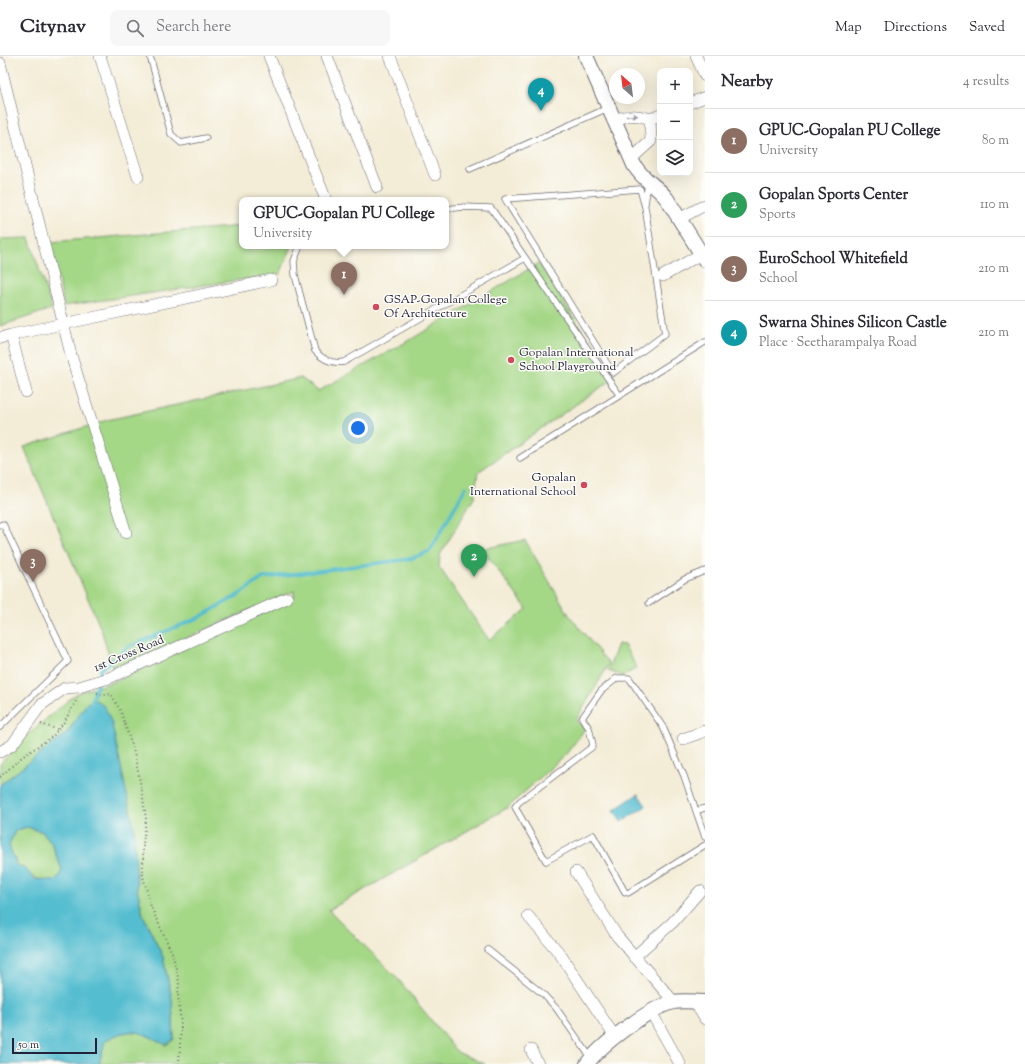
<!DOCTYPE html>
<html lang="en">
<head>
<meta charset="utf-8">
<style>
  :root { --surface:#fff; --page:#f7f7f7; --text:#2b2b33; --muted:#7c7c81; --line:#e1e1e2; --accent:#0f766e }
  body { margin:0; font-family:"Sorts Mill Goudy",serif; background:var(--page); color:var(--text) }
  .controls { position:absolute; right:12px; top:12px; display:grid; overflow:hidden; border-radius:8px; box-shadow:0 4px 16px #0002 }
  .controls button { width:36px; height:36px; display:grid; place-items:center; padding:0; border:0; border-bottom:1px solid var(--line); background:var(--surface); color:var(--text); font:20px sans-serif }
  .compass { position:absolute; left:609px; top:12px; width:36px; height:36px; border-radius:50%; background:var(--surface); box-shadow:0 4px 16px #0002; rotate:332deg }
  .scale { position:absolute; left:12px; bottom:10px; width:85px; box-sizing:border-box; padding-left:4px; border:2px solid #22223b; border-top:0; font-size:11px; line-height:14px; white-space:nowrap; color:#22223b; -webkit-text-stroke:3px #fdfcf7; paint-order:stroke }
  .you { position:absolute; left:358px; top:372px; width:14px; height:14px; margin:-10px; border:3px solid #fff; border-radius:50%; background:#1a73e8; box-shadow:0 0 0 6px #1a73e833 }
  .badge { display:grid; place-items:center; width:26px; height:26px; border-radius:50%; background:var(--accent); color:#fff; font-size:13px; font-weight:700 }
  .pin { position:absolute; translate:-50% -33px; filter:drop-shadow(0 1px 2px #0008) }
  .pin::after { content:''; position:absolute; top:21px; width:14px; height:12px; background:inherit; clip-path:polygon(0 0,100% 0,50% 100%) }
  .popup { position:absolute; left:239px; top:141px; width:210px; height:52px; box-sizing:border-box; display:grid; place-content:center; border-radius:8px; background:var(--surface); filter:drop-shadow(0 1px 3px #0005); font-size:13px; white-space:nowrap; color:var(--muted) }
  .popup b { font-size:15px; color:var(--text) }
  .popup::after { content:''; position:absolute; left:50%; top:100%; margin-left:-8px; border:8px solid transparent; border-top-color:var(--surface) }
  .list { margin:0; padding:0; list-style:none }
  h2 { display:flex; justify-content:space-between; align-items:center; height:52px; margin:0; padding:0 16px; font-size:17px }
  h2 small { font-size:13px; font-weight:400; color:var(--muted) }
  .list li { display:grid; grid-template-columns:26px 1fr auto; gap:12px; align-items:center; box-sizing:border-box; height:64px; padding:0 16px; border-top:1px solid var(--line) }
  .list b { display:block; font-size:15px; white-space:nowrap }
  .list p { margin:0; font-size:13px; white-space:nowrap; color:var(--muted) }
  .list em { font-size:13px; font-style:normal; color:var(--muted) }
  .icon { flex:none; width:22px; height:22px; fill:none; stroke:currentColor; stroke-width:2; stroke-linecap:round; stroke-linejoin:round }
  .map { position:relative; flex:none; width:705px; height:1008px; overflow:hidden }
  header { display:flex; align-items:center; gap:24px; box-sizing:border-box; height:56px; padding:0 20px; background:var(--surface); border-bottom:1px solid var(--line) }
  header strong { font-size:19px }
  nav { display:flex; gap:22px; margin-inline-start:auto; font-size:14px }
  .search { width:280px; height:36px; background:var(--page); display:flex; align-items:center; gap:10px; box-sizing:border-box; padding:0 14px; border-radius:8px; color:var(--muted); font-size:15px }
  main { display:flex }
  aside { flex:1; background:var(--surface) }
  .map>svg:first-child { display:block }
  .green { fill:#a4d786; stroke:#637c60 }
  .water { fill:#54bdd0; stroke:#3b7086; fill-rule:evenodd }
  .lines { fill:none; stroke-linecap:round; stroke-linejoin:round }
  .stream { stroke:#54bdd0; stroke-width:3.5 }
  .service-casing { stroke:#6b6971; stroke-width:7 }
  .minor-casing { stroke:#6b6971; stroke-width:12 }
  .tertiary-casing { stroke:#6b6971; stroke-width:16 }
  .path { stroke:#6b6971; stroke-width:2; stroke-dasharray:1 3; stroke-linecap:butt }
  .service { stroke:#fff; stroke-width:5.5 }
  .minor { stroke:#fff; stroke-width:11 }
  .tertiary { stroke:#fff; stroke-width:14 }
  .oneway { fill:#9c9ca7 }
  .poi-dot { fill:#d1495b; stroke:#fdfcf7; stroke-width:1.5 }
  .labels { text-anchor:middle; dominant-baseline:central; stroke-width:3; stroke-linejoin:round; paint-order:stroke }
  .poi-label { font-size:12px; fill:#22223b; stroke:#fdfcf7; text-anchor:start }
  .street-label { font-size:12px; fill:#22223b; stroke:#fdfcf7 }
</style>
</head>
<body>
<header>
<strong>Citynav</strong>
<div class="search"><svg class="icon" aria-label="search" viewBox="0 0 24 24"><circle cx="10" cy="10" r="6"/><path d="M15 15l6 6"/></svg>Search here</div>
<nav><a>Map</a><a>Directions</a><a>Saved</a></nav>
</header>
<main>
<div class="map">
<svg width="705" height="1008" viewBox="0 0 705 1008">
  <rect width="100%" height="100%" fill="#fdfcf7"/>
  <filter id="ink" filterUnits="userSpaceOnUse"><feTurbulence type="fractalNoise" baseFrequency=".025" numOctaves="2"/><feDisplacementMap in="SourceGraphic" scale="8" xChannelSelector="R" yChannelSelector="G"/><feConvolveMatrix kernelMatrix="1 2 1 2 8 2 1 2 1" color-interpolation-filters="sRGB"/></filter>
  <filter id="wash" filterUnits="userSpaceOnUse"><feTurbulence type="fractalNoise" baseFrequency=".012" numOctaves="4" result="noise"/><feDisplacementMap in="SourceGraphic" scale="16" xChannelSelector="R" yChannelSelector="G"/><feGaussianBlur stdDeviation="0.9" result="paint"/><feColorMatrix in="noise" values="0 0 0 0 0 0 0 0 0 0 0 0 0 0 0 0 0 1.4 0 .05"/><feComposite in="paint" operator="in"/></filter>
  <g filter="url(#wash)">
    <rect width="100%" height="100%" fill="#f3ecd6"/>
    <!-- green -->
    <path class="green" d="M 242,170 L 242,190 L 292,190 L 280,218 L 64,250 L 50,186 Z
      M 29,182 L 52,253 L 0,270 L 0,183 Z
      M 539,207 L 613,323 L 478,416 L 474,442 L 440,499 L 439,511 L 489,584 L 527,553 L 482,493 L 525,484 L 569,559 L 609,608 L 576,664 L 585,673 L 567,697 L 507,752 L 329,854 L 398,923 L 457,996 L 485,1008 L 99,1008 L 105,985 C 132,969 141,975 166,989 L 174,983 L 172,943 L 163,901 L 143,859 L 137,832 L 134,772 L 87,647 L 67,677 L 0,729 L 0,708 L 27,679 L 77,637 L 116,625 L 294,541 L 294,535 L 113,614 L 102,576 L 24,391 L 107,364 L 301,322 L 318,335 L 410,284 Z
      M 618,588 L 624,589 L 637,612 L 623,620 L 608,615 Z
      M 27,771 L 43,776 L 51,786 L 62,814 L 59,821 L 54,825 C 30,825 15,812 9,789 L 15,775 Z"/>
    <!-- water -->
    <path class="water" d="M 96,644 L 105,651 L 112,668 L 134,772 L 137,832 L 143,859 L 163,901 L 172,943 L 174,983 L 166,989 C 141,976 132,969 105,985 L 99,1008 L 0,1008 L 0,729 L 67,677 L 87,647 ZM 27,771 L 43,776 L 51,786 L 62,814 L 59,821 L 54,825 L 34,823 L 24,811 L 16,809 L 9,789 L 15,775 Z
      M 638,738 L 646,750 L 621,766 L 614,754 Z"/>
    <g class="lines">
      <!-- stream -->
      <path class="stream" d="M 99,622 L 101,613 L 128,591 L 198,562 L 237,540 L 263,522 L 410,503 L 430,495 L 466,431
        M 91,649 L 97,628"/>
    </g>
  </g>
  <g filter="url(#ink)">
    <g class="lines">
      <!-- service casing -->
      <g class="service-casing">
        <path id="service" d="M 150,0 L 171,78 L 181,87 L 206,82
          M 470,113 L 608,52
          M 640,133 L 645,151 L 665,278 L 613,317 L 505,143 Z
          M 645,148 L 648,127
          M 446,153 L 464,151 L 491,152 L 620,340
          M 300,190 L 294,205 L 295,219 L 315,295 C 323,304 333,308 344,306 L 525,202
          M 520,402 L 705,286
          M 0,469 L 3,468 L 68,605 L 0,671
          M 649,547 L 685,523 L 705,515
          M 696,755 L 705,752
          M 705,781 L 684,720 L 663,671 L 629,622 L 617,622 L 601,635 L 582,662 L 589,672 L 593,689 L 592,691 L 519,746 L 515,751 L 546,805 L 593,779 L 625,836 L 628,837 L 705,789
          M 488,894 L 544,939 L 556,952 L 591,1002"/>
      </g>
      <!-- minor casing -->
      <g class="minor-casing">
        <path id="minor" d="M 100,0 L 138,121
          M 269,0 L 326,144
          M 327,0 L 377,131
          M 390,0 L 435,119
          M 696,0 L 705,20
          M 0,7 L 71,299 L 126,477
          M 690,47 L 705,41
          M 613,65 C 626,58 637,58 650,63 L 660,59
          M 631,103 L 651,85 L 650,63
          M 679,163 L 705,149
          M 663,220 L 701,198
          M 0,282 L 11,279
          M 26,336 L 11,279 L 271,224
          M 683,683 L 705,675
          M 0,696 L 12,689 L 41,649 L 65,632 L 79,631 L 109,622 L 287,542
          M 576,816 L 617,880 L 674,946
          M 528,860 L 560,898 L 615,981
          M 634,901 L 673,866 L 700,835
          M 695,946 L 705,963
          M 651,956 L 680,1008
          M 531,994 L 538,1008"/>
      </g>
      <!-- tertiary casing -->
      <g class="tertiary-casing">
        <path id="tertiary" d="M 586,0 L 634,109 C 645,127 656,128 667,143 L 705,204
          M 587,1008 C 600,989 652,950 674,946 C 683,944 696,946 705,946"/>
      </g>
      <!-- path -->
      <path class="path" d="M 97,637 L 103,639 L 111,638 L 121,656 L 134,697 L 142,735 L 146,763 L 143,788 L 143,820 L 151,851 L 173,899 L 179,926 L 178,939 L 181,969 L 179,1008
        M 41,668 L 59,674
        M 0,721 L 22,701 L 53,680 L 64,666 L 78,642"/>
      <!-- service -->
      <use href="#service" class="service"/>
      <!-- minor -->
      <use href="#minor" class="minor"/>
      <!-- tertiary -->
      <use href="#tertiary" class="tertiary"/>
    </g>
    <!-- one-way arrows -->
    <defs><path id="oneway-solid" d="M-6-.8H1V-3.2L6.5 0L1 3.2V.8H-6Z"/></defs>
    <use class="oneway" href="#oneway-solid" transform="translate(632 60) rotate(-5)"/>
  </g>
  <!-- markers -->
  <g class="poi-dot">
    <circle cx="376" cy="251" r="4"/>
    <circle cx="511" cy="304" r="4"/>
    <circle cx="584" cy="429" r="4"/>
  </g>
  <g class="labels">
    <!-- poi labels -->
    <g class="poi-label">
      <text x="384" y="244">GSAP-Gopalan College<tspan x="384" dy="14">Of Architecture</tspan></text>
      <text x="519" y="297">Gopalan International<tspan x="519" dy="14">School Playground</tspan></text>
      <text x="576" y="422" text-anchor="end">Gopalan<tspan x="576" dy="14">International School</tspan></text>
    </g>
    <!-- street labels -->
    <g class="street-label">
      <text transform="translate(129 598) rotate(-23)">1st Cross Road</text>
    </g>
  </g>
</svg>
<div class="controls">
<button>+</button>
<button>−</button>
<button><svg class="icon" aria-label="layers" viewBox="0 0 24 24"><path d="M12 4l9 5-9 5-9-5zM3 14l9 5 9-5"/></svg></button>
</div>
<svg class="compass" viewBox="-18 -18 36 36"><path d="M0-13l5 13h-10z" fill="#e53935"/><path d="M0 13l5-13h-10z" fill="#7c7c81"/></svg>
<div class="scale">50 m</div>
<div class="you"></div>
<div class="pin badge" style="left:344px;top:239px;background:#8d6e63">1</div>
<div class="popup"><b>GPUC-Gopalan PU College</b>University</div>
<div class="pin badge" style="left:474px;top:521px;background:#2e9e5b">2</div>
<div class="pin badge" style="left:33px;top:526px;background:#8d6e63">3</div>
<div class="pin badge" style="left:541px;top:55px;background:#0f9aa8">4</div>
</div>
<aside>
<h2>Nearby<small>4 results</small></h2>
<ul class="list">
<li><span class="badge" style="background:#8d6e63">1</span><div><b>GPUC-Gopalan PU College</b><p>University</p></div><em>80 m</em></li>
<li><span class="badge" style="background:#2e9e5b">2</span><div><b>Gopalan Sports Center</b><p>Sports</p></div><em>110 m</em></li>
<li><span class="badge" style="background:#8d6e63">3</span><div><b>EuroSchool Whitefield</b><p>School</p></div><em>210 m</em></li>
<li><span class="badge" style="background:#0f9aa8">4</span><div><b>Swarna Shines Silicon Castle</b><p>Place · Seetharampalya Road</p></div><em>210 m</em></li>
</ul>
</aside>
</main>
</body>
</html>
